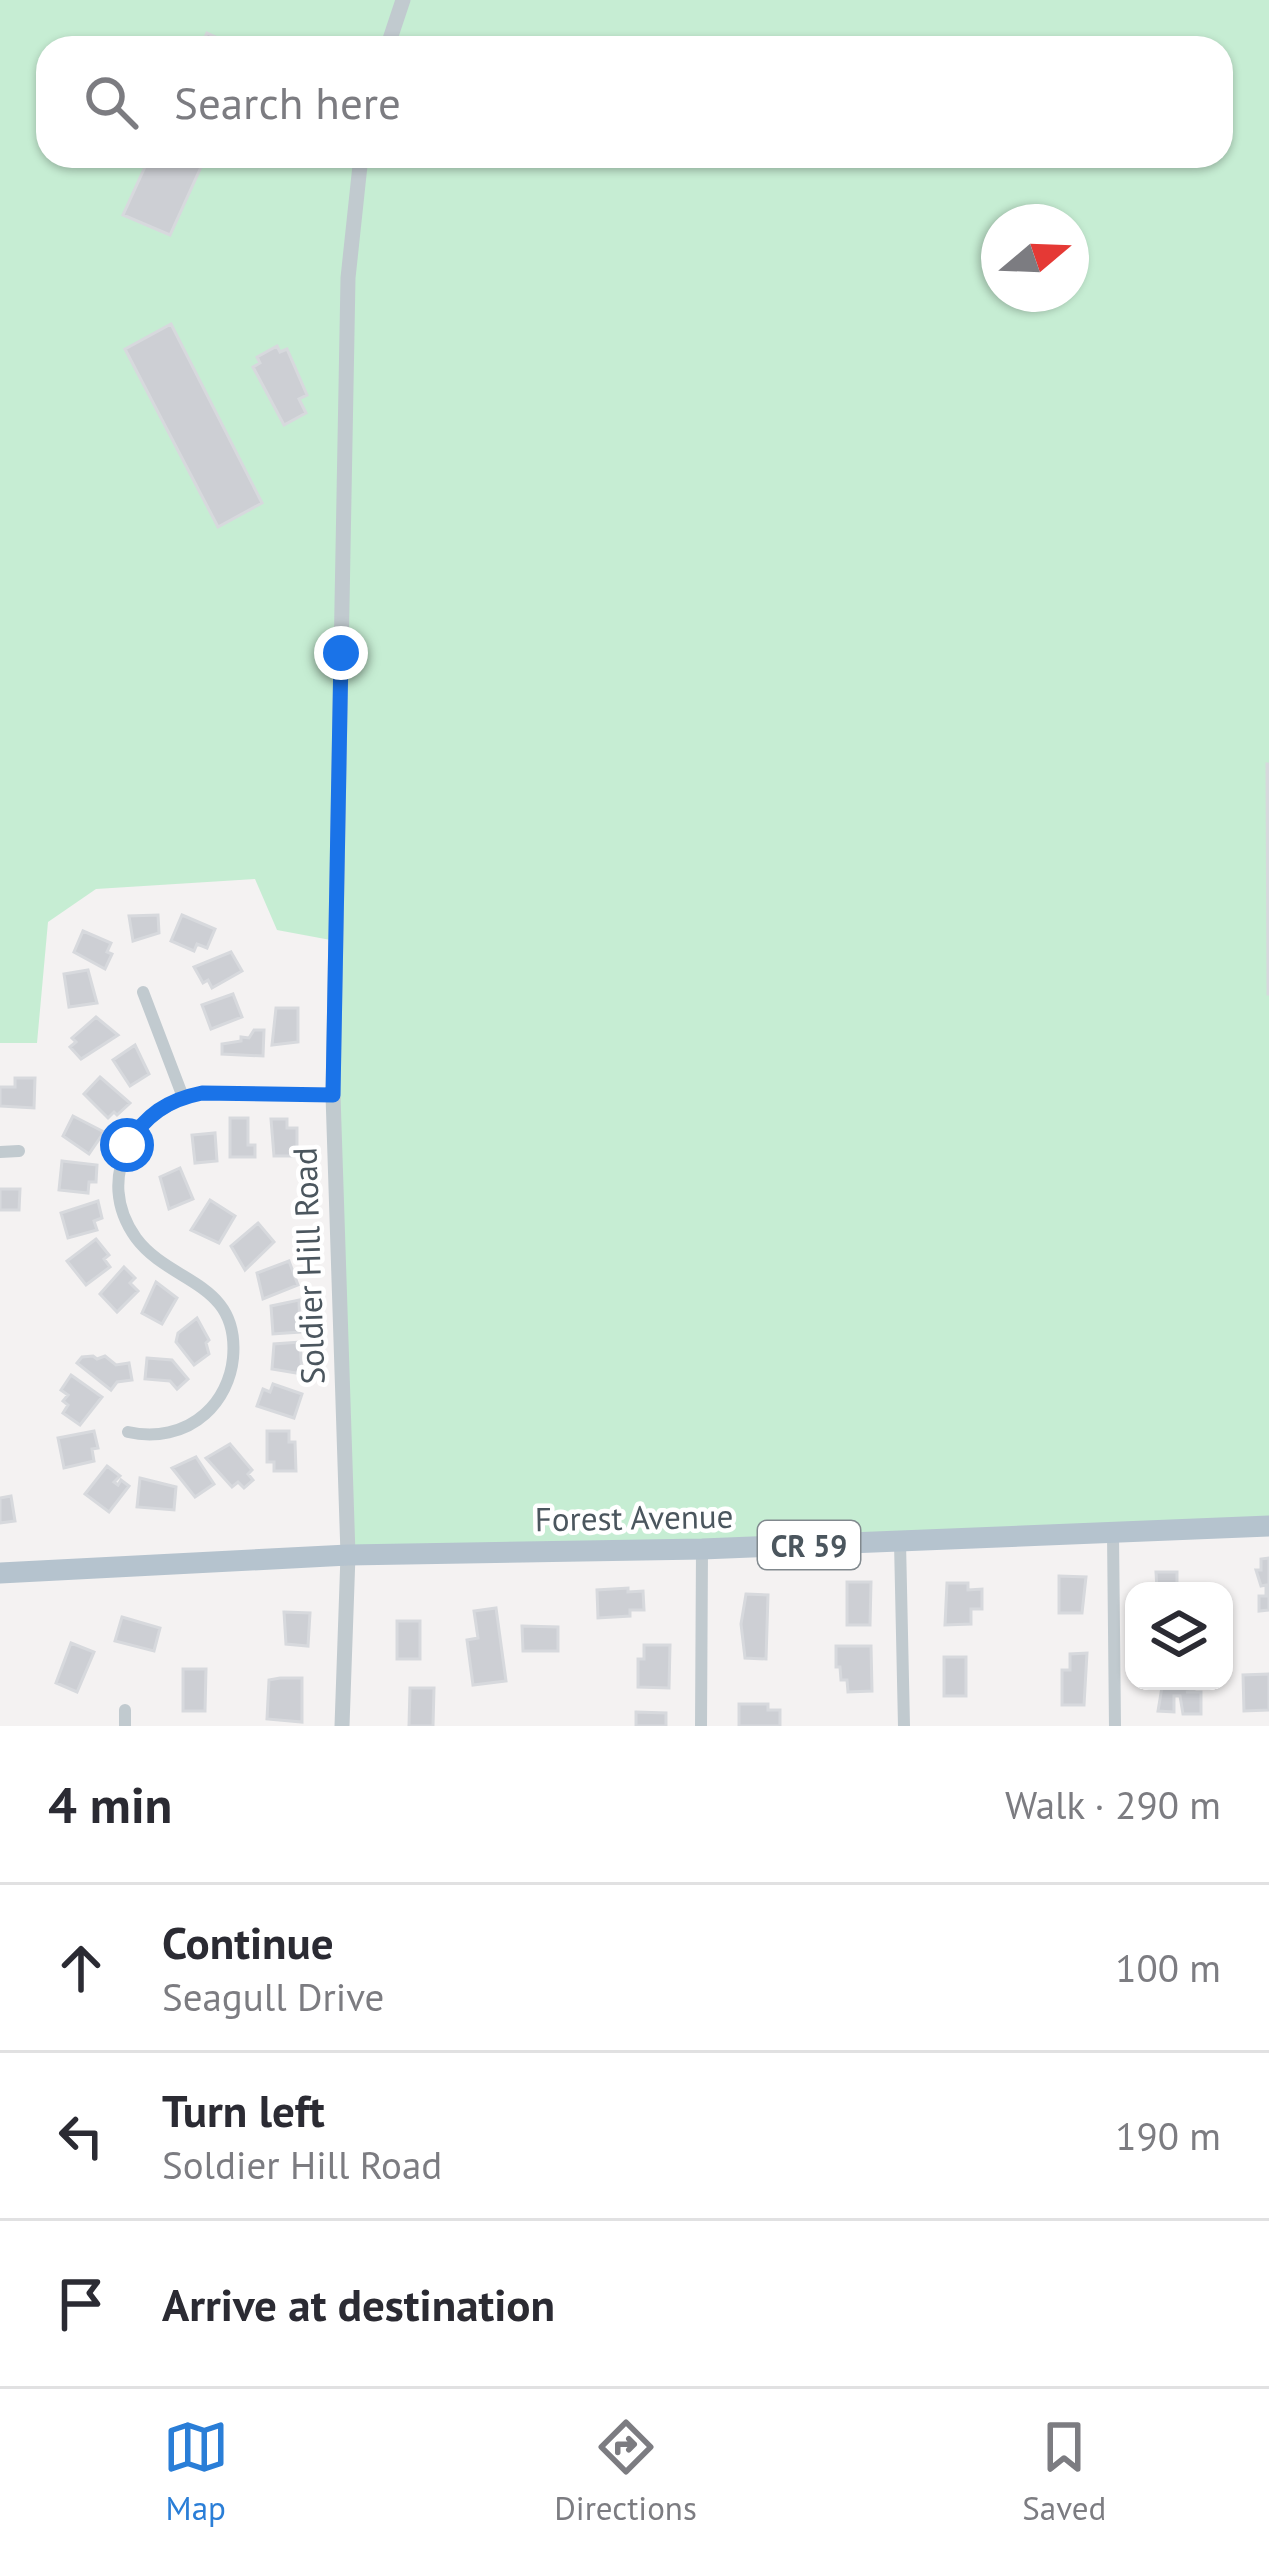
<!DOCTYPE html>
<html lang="en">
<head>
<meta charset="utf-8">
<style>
  :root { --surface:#fff; --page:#f2f2f3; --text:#2b2b33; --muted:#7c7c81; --line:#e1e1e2; --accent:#2a7ed7 }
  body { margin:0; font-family:"PT Sans",sans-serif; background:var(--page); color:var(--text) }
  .controls { position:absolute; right:36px; bottom:36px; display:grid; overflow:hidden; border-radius:24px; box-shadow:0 3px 9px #0004 }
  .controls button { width:108px; height:108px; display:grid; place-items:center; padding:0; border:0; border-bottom:3px solid var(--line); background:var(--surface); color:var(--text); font:60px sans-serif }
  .compass { position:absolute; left:981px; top:204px; width:108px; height:108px; border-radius:50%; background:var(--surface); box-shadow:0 3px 9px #0004; rotate:71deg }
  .stop { position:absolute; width:36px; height:36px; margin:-27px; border:9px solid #1a73e8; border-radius:50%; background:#fff }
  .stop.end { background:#1a73e8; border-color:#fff; box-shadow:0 3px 12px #0008 }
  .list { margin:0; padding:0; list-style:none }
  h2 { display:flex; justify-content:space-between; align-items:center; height:156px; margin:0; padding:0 48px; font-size:51px }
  h2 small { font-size:39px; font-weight:400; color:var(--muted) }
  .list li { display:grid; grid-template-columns:78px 1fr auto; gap:36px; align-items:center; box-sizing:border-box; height:168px; padding:0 48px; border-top:3px solid var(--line) }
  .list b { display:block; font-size:45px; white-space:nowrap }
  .list p { margin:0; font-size:39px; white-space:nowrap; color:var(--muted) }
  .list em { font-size:39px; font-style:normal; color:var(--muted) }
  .icon { flex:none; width:66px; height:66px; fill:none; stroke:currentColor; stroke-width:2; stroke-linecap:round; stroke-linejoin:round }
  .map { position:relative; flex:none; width:1269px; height:1726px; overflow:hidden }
  .search { position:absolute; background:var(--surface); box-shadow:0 3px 9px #0004; left:36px; right:36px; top:36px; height:132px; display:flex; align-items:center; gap:30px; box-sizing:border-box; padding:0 42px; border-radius:36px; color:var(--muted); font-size:45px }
  .sheet { height:660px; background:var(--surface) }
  nav { display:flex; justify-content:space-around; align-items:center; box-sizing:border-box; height:168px; border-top:3px solid var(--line); background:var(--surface); font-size:33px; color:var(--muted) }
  nav a { display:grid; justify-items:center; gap:6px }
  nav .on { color:var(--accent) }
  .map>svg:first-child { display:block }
  .green { fill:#c6edd3; fill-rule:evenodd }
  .building { fill:#cdcfd4; stroke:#d7d9dd; stroke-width:3 }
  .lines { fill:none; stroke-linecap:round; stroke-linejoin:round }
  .minor { stroke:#c1cacf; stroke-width:12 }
  .tertiary { stroke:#c1cacf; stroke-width:15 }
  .primary { stroke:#b5c3ce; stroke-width:21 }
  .route { stroke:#1a73e8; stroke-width:15 }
  .labels { text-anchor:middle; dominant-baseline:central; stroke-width:9; stroke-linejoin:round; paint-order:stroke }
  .shield { fill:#fff; stroke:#81898e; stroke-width:3 }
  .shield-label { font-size:30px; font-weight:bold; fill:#4b565e }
  .street-label { font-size:33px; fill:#4b565e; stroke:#fff }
</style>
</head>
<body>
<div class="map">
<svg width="1269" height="1726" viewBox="0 0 1269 1726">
  <rect width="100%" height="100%" fill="#f4f2f2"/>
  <!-- green -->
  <path class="green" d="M 0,0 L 1269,0 L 1269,1526 L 348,1555 L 336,941 L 277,930 L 255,879 L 96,889 L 48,922 L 37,1043 L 0,1043 ZM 48,48 L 1221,48 L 1221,156 L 48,156 ZM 999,222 L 1071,222 L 1071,294 L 999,294 Z"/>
  <!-- building -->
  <path class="building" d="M 207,33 L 240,48 L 200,48 Z
    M 150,156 L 206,156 L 170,235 L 123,215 Z
    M 171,324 L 262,503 L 218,527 L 125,349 Z
    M 277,346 L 280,352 L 287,349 L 307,395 L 299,399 L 306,413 L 284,425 L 253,367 L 260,363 L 257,357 Z
    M 1267,764 L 1269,764 L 1269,994 L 1268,994 Z
    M 158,915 L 159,933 L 133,941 L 129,916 Z
    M 182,915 L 215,929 L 207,948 L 197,944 L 194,951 L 171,941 Z
    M 83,931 L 111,943 L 107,952 L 112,954 L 105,969 L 74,952 Z
    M 231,952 L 242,971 L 212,988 L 208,980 L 203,983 L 194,967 Z
    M 88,970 L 97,1003 L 69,1007 L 64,974 Z
    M 233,994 L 242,1017 L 211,1029 L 202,1005 Z
    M 276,1008 L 298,1008 L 298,1042 L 272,1045 Z
    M 96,1017 L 118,1035 L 81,1059 L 70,1047 L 76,1042 L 72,1038 Z
    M 254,1030 L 264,1030 L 263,1056 L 222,1054 L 222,1044 L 241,1041 L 241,1037 L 249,1038 Z
    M 135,1045 L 149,1074 L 130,1086 L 113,1060 Z
    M 100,1077 L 130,1103 L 117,1115 L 114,1112 L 108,1118 L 84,1094 Z
    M 15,1078 L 35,1078 L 34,1108 L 0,1106 L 0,1087 L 15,1087 Z
    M 73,1116 L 104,1132 L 89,1154 L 63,1136 Z
    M 230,1118 L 248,1118 L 248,1145 L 255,1145 L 255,1157 L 230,1157 Z
    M 271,1119 L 287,1119 L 287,1128 L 297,1128 L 297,1156 L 274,1156 Z
    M 215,1133 L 217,1161 L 195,1163 L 192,1135 Z
    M 62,1161 L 97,1165 L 96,1182 L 89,1182 L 88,1193 L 59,1190 Z
    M 180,1168 L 193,1199 L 169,1209 L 160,1177 Z
    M 0,1189 L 20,1189 L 19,1210 L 0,1210 Z
    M 210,1200 L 235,1216 L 219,1243 L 191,1230 Z
    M 98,1201 L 102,1218 L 94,1221 L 97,1230 L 68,1238 L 61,1213 Z
    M 258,1223 L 274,1242 L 245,1270 L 231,1246 Z
    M 96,1239 L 109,1255 L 104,1259 L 110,1267 L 86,1285 L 67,1261 Z
    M 289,1261 L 298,1285 L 263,1299 L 257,1273 Z
    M 124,1267 L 135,1278 L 130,1283 L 138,1291 L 117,1312 L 100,1294 Z
    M 156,1282 L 177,1298 L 162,1324 L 142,1313 Z
    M 299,1300 L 300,1332 L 273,1334 L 271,1306 Z
    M 197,1318 L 209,1340 L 206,1343 L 209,1354 L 194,1365 L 176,1342 L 178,1333 Z
    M 300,1342 L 302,1374 L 272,1369 L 274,1344 Z
    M 93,1356 L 97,1359 L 105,1356 L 116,1365 L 129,1363 L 132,1380 L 117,1382 L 111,1390 L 77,1363 L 82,1357 Z
    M 147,1358 L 172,1360 L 188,1379 L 177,1389 L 170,1381 L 145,1379 Z
    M 71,1375 L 102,1397 L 80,1425 L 63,1413 L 68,1405 L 63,1401 L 68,1395 L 61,1390 Z
    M 273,1384 L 302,1394 L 294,1418 L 257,1406 L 263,1389 L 270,1392 Z
    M 94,1431 L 98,1448 L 92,1449 L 94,1461 L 64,1468 L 58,1438 Z
    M 267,1431 L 289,1431 L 289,1442 L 295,1442 L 296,1471 L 274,1471 L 274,1462 L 267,1462 Z
    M 230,1444 L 252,1470 L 248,1474 L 253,1480 L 244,1488 L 238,1482 L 232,1487 L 206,1458 Z
    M 196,1457 L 214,1484 L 195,1497 L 172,1468 Z
    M 107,1466 L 120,1476 L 114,1482 L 118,1485 L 121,1480 L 129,1486 L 109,1512 L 85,1494 Z
    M 140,1478 L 176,1487 L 174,1510 L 137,1507 Z
    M 11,1496 L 15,1521 L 0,1523 L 0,1498 Z
    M 1269,1558 L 1269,1610 L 1259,1611 L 1259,1596 L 1266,1596 L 1266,1585 L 1261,1586 L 1256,1570 L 1261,1570 L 1261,1559 Z
    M 1156,1572 L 1177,1572 L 1177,1589 L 1185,1591 L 1157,1590 Z
    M 1059,1576 L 1086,1577 L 1082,1613 L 1059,1613 Z
    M 847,1582 L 871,1582 L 870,1625 L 847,1625 Z
    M 947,1583 L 968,1583 L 968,1590 L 982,1589 L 982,1609 L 971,1609 L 971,1624 L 945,1625 Z
    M 628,1588 L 628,1592 L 643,1591 L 644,1610 L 630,1610 L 630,1616 L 598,1618 L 597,1590 Z
    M 746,1594 L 768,1595 L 766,1659 L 745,1658 L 741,1624 Z
    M 496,1608 L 506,1681 L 473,1685 L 467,1640 L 478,1638 L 474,1611 Z
    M 284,1612 L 310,1613 L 308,1646 L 286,1644 Z
    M 122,1617 L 160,1628 L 154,1651 L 115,1641 Z
    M 397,1621 L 420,1621 L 420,1659 L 397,1659 Z
    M 522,1626 L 558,1627 L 558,1651 L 523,1651 Z
    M 71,1643 L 94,1652 L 77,1692 L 56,1683 Z
    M 644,1645 L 670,1645 L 669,1688 L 638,1687 L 638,1659 L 644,1659 Z
    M 836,1646 L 871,1646 L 872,1691 L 848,1692 L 847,1680 L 841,1680 L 840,1667 L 836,1667 Z
    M 1087,1653 L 1084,1705 L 1062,1705 L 1062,1670 L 1070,1670 L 1070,1654 Z
    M 944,1657 L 966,1657 L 966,1696 L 944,1696 Z
    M 183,1669 L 206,1669 L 205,1711 L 183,1711 Z
    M 1269,1674 L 1269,1710 L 1244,1711 L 1243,1675 Z
    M 280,1678 L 302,1678 L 302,1722 L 267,1719 L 269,1680 Z
    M 1163,1681 L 1194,1681 L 1194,1691 L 1186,1692 L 1201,1692 L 1201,1714 L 1183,1714 L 1180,1696 L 1174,1696 L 1174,1712 L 1158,1711 Z
    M 410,1688 L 434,1688 L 433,1726 L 409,1726 Z
    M 739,1704 L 768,1704 L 768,1710 L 780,1710 L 780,1726 L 739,1726 Z
    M 636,1712 L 666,1713 L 666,1726 L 636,1726 Z"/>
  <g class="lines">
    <!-- minor -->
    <path class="minor" d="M 143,992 L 183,1097
      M 0,1152 L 19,1151
      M 128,1432 C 155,1438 184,1433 205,1414 C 221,1400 231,1379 233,1358 C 240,1281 170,1284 136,1238 C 92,1177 136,1106 202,1093 L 333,1095
      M 1113,1534 L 1115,1726
      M 900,1542 L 904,1726
      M 125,1726 L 125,1710
      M 701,1726 L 702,1549"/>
    <!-- tertiary -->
    <path class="tertiary" d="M 387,48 L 403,0
      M 342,1726 L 348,1555 L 333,1095 L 348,278 L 361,156"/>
    <!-- primary -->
    <path class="primary" d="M 0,1573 L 348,1555 L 702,1549 L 1269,1526"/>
  </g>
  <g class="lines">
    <!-- route -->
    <path class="route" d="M 127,1145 C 146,1115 167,1100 202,1093 L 333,1095 L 341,653"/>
  </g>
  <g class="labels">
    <!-- shield labels -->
    <rect class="shield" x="758" y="1521" width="102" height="48" rx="9"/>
    <g class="shield-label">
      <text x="809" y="1545">CR 59</text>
    </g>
    <!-- street labels -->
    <g class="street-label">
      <text transform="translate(308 1266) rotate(-92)">Soldier Hill Road</text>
      <text transform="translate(634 1517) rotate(-1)">Forest Avenue</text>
    </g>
  </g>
</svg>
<div class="controls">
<button><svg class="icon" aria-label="layers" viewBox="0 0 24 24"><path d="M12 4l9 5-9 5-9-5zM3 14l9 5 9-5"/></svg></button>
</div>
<svg class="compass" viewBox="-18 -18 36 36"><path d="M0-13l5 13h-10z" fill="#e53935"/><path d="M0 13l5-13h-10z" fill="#7c7c81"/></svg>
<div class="stop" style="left:127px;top:1145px"></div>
<div class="stop end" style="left:341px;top:653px"></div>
<div class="search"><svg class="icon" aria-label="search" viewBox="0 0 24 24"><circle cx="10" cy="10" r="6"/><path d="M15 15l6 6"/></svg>Search here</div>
</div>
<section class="sheet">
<h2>4 min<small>Walk · 290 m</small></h2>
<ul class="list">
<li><svg class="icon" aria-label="ahead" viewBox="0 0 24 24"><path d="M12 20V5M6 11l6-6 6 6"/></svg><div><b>Continue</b><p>Seagull Drive</p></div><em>100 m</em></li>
<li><svg class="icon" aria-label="left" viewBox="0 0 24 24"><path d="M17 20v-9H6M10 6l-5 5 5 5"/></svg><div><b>Turn left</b><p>Soldier Hill Road</p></div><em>190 m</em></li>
<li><svg class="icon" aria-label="arrive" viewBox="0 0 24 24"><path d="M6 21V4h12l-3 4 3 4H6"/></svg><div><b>Arrive at destination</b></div></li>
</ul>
</section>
<nav>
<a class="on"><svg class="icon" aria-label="map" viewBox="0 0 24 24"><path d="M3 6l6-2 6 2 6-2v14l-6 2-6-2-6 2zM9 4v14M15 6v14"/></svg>Map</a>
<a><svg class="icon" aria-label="directions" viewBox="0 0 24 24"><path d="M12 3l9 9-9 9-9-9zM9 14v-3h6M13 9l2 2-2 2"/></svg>Directions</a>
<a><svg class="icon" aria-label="saved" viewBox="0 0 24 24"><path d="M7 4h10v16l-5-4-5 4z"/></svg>Saved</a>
</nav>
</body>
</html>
